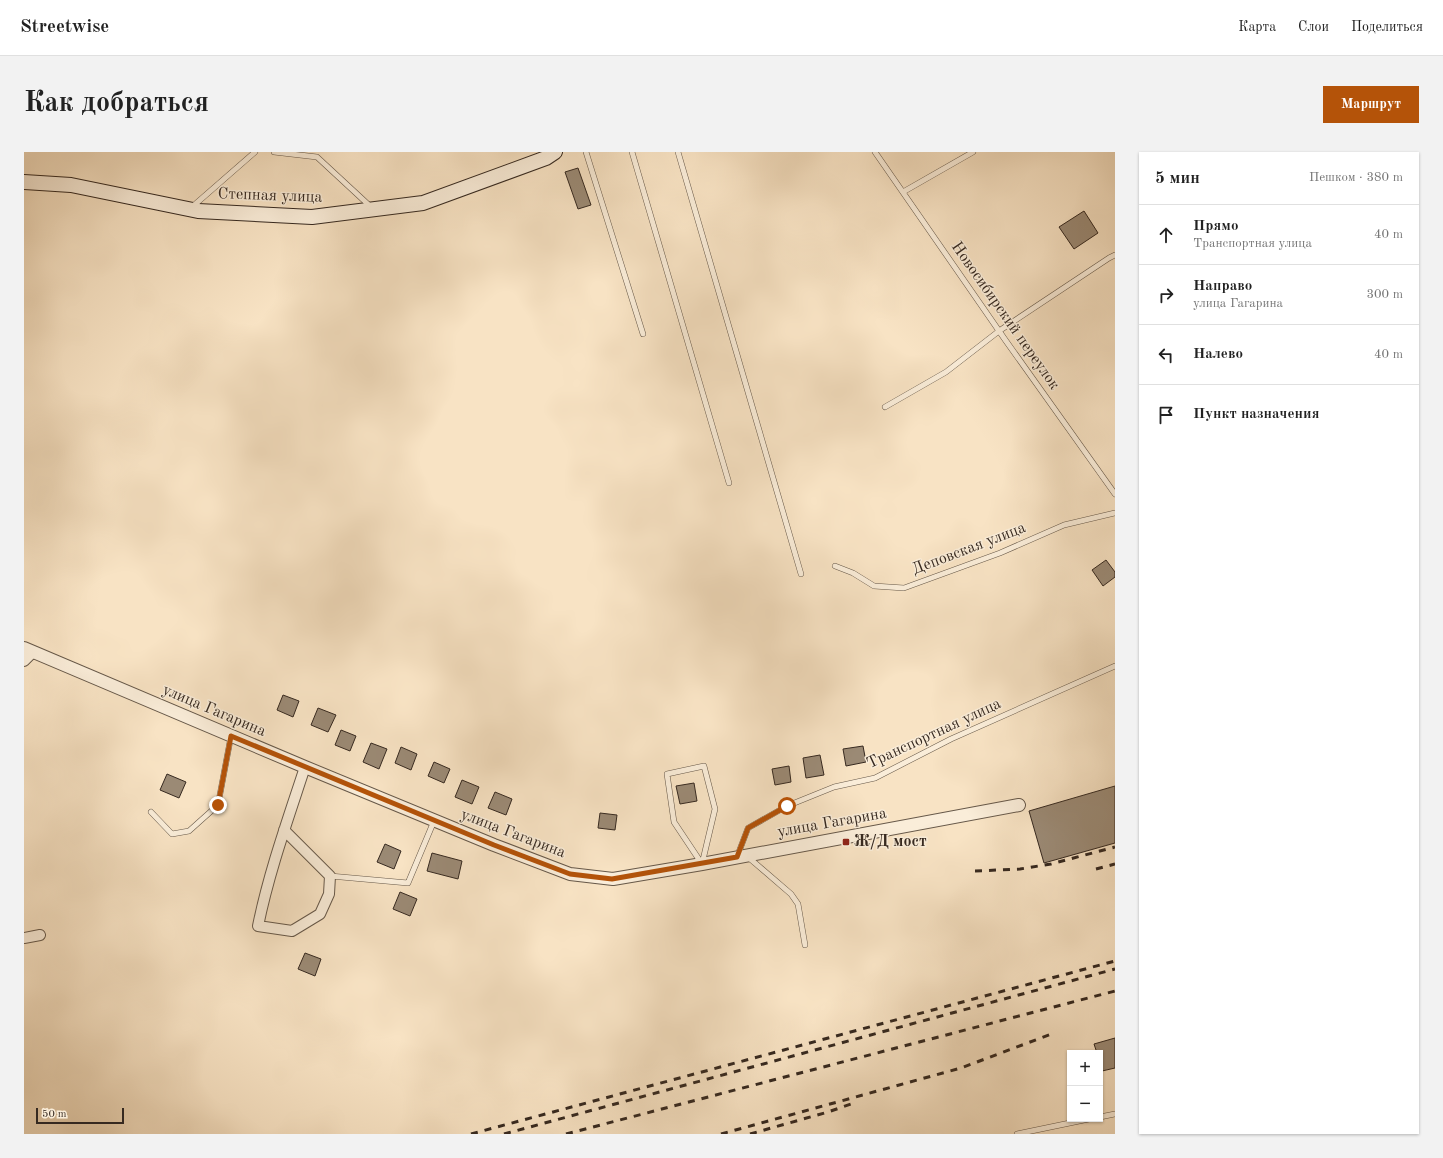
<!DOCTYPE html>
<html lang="ru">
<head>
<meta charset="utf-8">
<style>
  :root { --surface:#fff; --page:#f2f2f2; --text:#222; --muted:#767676; --line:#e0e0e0; --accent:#b45309 }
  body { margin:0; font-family:"Old Standard TT",serif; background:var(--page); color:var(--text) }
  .controls { position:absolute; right:12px; bottom:12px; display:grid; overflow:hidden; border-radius:0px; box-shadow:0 1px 3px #0004 }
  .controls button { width:36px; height:36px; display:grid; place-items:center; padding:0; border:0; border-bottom:1px solid var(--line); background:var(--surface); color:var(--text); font:20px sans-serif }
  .scale { position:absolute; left:12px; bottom:10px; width:88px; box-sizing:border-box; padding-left:4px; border:2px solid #362920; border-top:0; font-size:11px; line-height:14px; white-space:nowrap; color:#362920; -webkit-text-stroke:3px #faedd9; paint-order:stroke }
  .stop { position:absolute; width:12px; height:12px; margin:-9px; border:3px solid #b45309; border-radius:50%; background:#fff }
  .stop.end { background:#b45309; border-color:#fff; box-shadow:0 1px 4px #0008 }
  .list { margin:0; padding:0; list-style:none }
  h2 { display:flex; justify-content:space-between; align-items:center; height:52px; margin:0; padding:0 16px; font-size:17px }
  h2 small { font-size:13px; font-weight:400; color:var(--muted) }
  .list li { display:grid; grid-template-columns:26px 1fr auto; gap:12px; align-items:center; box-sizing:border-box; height:60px; padding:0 16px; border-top:1px solid var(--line) }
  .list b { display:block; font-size:15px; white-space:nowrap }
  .list p { margin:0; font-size:13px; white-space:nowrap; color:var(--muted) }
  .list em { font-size:13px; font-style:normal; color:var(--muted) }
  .icon { flex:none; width:22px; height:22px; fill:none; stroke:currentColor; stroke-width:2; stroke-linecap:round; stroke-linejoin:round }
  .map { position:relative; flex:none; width:1091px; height:982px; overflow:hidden; border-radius:0px }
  header { display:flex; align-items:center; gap:24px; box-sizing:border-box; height:56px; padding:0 20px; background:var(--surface); border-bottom:1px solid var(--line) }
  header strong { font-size:19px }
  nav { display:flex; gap:22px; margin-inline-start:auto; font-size:14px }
  .intro { display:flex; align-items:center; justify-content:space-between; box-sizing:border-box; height:96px; padding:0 24px }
  h1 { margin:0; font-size:28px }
  .button { padding:10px 18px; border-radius:0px; background:var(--accent); color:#fff; font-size:14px; font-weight:700 }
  main { display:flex; gap:24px; padding:0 24px }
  aside { flex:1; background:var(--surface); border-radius:0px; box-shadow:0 1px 3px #0004 }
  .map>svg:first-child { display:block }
  .building { fill:#9b8a75; stroke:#362920 }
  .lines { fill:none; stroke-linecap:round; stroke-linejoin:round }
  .service-casing { stroke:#665849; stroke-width:6 }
  .minor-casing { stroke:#665849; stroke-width:12 }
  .tertiary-casing { stroke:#665849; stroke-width:14 }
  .secondary-casing { stroke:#362920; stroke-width:16 }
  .service { stroke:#faedd9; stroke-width:5 }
  .minor { stroke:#faedd9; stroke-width:10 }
  .tertiary { stroke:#faedd9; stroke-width:12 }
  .secondary { stroke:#faedd9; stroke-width:14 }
  .rail { stroke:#362920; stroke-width:3; stroke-dasharray:7 7; stroke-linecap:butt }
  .route { stroke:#b45309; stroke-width:5 }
  .poi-dot { fill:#8f2418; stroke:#faedd9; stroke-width:1.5 }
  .labels { text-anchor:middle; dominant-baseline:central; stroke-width:3; stroke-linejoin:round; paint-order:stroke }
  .street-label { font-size:16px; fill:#362920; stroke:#faedd9 }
  .poi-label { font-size:16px; font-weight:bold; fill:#362920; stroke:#faedd9; text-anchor:start }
</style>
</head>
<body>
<header>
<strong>Streetwise</strong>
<nav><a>Карта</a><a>Слои</a><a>Поделиться</a></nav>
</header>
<div class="intro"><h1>Как добраться</h1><a class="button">Маршрут</a></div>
<main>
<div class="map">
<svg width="1091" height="982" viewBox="0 0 1091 982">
  <rect width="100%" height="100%" fill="#f8e3c4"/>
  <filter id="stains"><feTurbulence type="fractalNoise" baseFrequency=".005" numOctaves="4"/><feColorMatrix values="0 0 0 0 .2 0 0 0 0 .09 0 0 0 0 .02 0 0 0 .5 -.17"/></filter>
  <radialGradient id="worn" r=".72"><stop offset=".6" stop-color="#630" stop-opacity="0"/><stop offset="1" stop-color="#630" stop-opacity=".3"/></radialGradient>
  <!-- building -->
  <path class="building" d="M 554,16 L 567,53 L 554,57 L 541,20 Z
    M 1060,59 L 1074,81 L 1050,97 L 1035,75 Z
    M 1082,408 L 1091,420 L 1091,425 L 1079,434 L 1068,418 Z
    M 259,543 L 275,549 L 269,565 L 253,558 Z
    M 294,556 L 312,563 L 304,580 L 287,573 Z
    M 317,578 L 332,584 L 326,599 L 311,593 Z
    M 347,591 L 363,597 L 355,617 L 339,610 Z
    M 839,594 L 842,610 L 822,614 L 819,597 Z
    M 377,595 L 393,602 L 387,618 L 371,611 Z
    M 796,603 L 800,623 L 782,626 L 779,606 Z
    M 410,610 L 426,617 L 420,631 L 404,624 Z
    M 765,614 L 767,630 L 751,633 L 748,617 Z
    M 143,622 L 162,630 L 155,646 L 136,638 Z
    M 438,628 L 455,635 L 448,652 L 431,645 Z
    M 670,631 L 673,649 L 656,652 L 652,634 Z
    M 1091,634 L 1091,691 L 1020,711 L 1005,659 Z
    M 471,640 L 488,647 L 482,663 L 464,656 Z
    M 576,661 L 593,663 L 591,678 L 574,676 Z
    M 361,692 L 377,699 L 370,717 L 353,710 Z
    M 408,701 L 438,709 L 434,727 L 403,719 Z
    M 376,740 L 393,747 L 386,764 L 369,757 Z
    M 281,801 L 297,807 L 291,824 L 274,817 Z
    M 1091,886 L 1091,916 L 1078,919 L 1076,913 L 1076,901 L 1073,901 L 1070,892 Z"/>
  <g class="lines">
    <!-- service casing -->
    <g class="service-casing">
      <path id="service" d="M 250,0 L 293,5 L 347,55
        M 562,0 L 619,182
        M 608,0 L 705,331
        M 654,0 L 777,422
        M 851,0 L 982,189 L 1091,342
        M 879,40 L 949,0
        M 168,55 L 231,0
        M 861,255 L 922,220 L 975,179 L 1085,106 L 1091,103
        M 811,414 L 829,421 L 850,434 L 880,436 L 976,401 L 1040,373 L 1091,361
        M 680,614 L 691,657 L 678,712 L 650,670 L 643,622 Z
        M 127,660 L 148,682 L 165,679 L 194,653 L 207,584
        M 713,705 L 724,676 L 763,654 L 810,635 L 851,626 L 927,587 L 1091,514
        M 724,705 L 767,742 L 774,752 L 781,793
        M 306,724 L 384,731 L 410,669
        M 1076,965 L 1091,962
        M 993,982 L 1065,967"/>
    </g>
    <!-- minor casing -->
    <g class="minor-casing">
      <path id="minor" d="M 0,509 L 9,500
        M 260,678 L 306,724 L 305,742 L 296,762 L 268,779 L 234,774 C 245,720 264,667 281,615
        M 0,786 L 16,783"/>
    </g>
    <!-- tertiary casing -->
    <g class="tertiary-casing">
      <path id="tertiary" d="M 0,496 L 281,615 L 470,693 L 546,722 L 589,727 L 678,712 L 995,653"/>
    </g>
    <!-- secondary casing -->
    <g class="secondary-casing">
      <path id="secondary" d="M 0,30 L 47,33 L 174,59 L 288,65 L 399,51 L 522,6 L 531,0"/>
    </g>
    <!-- service -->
    <use href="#service" class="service"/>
    <!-- minor -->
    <use href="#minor" class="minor"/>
    <!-- tertiary -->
    <use href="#tertiary" class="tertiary"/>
    <!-- secondary -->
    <use href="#secondary" class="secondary"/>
    <!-- rail -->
    <path class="rail" d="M 1072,717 L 1091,712
      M 951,719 L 996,717 L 1027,712 L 1091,695
      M 447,982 L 1091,809
      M 480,982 L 1091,817
      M 542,982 L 1091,839
      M 697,982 L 937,916 L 1030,881
      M 726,982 L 804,960 L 830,951"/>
  </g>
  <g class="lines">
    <!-- route -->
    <path class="route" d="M 194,653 L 207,584 L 470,693 L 546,722 L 588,727 L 713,705 L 724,676 L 763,654"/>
  </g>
  <!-- markers -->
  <rect class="poi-dot" x="818" y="686" width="8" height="8" rx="2"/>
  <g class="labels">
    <!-- street labels -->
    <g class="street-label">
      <text transform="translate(246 44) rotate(2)">Степная улица</text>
      <text transform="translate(981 164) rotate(55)">Новосибирский переулок</text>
      <text transform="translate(945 397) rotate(-21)">Деповская улица</text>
      <text transform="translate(190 559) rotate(23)">улица Гагарина</text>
      <text transform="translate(910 582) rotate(-25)">Транспортная улица</text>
      <text transform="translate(808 671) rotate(-10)">улица Гагарина</text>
      <text transform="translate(489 682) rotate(21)">улица Гагарина</text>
    </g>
    <!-- poi labels -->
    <g class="poi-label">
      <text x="830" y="690">Ж/Д мост</text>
    </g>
  </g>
  <rect width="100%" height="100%" filter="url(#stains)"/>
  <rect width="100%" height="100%" fill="url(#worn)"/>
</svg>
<div class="controls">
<button>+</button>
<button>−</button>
</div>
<div class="scale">50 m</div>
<div class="stop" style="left:763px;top:654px"></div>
<div class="stop end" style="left:194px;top:653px"></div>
</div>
<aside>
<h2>5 мин<small>Пешком · 380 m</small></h2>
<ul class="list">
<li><svg class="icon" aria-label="ahead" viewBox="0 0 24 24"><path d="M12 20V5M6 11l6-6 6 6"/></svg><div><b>Прямо</b><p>Транспортная улица</p></div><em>40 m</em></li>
<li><svg class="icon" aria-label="right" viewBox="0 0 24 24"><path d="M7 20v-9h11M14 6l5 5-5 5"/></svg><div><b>Направо</b><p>улица Гагарина</p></div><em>300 m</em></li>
<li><svg class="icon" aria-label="left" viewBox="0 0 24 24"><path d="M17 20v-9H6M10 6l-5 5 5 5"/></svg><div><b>Налево</b></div><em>40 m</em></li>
<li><svg class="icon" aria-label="arrive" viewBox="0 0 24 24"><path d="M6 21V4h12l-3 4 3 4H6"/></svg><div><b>Пункт назначения</b></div></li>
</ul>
</aside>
</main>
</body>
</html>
